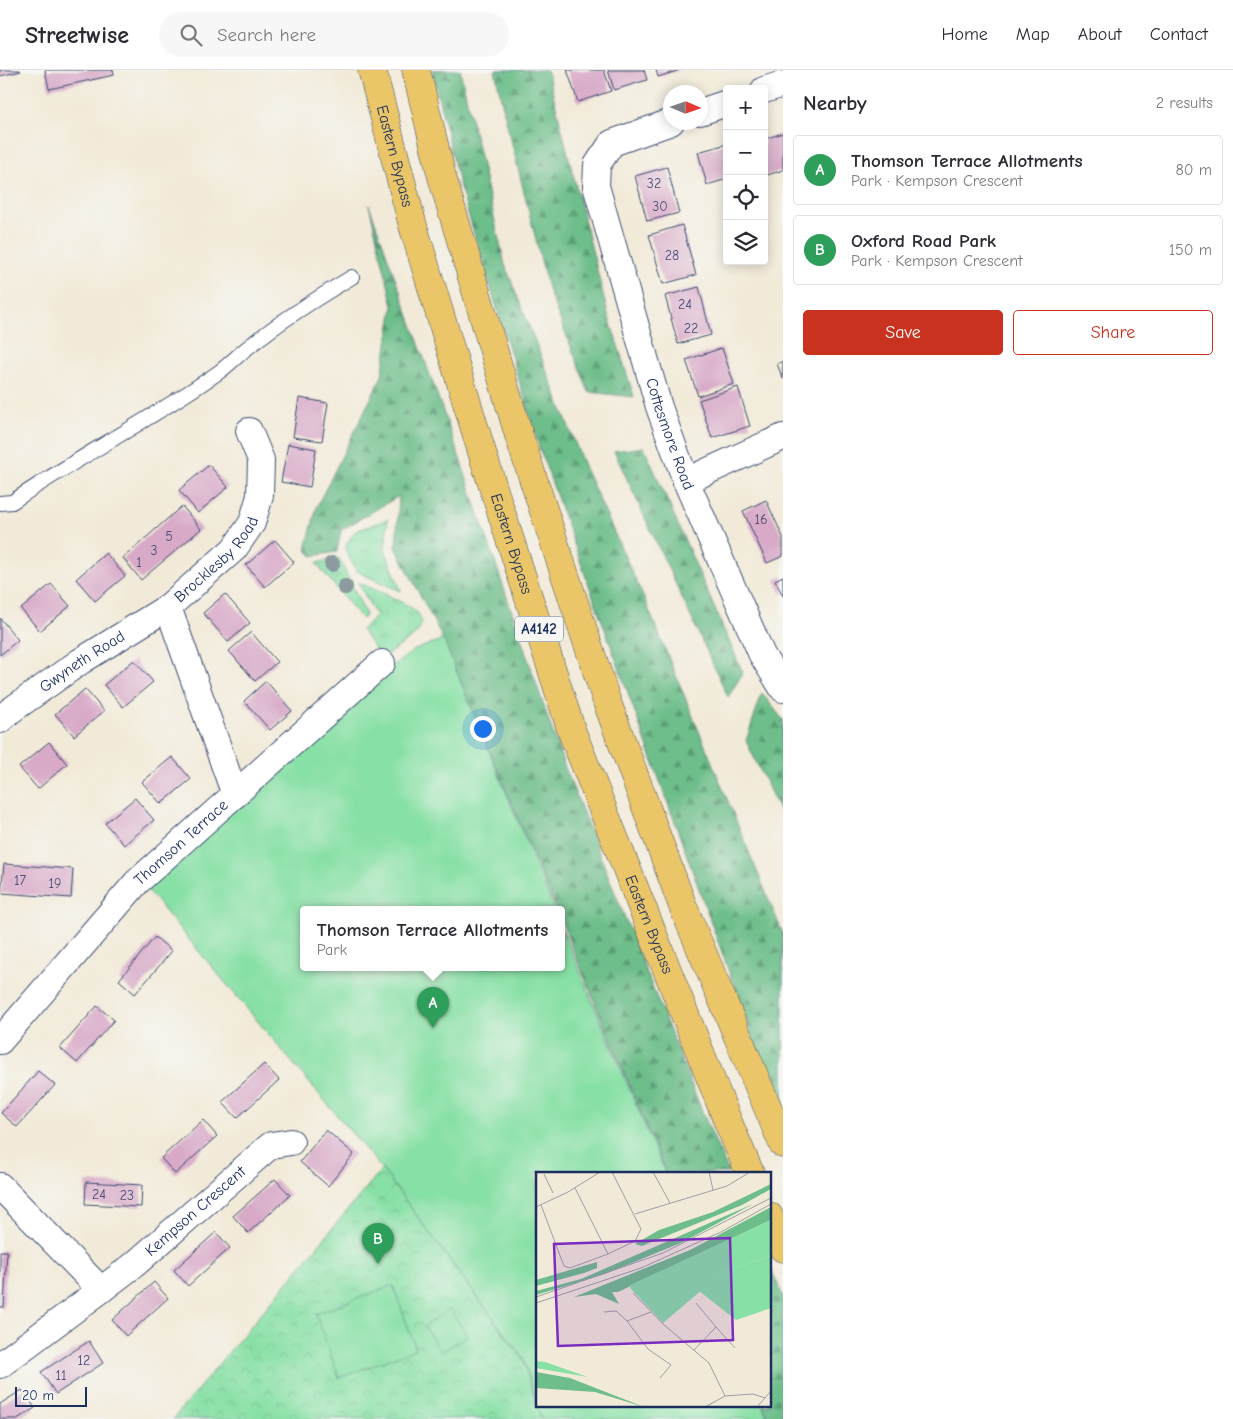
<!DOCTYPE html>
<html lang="en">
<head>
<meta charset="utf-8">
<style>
  :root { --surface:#fff; --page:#f7f7f7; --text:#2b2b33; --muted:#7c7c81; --line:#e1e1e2; --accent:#c8321e }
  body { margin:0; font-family:"Comic Neue",sans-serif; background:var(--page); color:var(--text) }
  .controls { position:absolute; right:15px; top:15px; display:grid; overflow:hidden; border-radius:5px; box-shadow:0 2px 12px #0003 }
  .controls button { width:45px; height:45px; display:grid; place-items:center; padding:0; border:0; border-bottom:1px solid var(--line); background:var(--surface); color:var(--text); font:25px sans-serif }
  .compass { position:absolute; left:663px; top:15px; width:45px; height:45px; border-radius:50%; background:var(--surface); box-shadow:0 2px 12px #0003; rotate:92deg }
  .scale { position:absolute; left:15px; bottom:12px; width:72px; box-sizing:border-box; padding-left:5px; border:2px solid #1b2f5e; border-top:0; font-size:14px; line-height:18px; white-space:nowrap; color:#1b2f5e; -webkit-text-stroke:4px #f6f6f2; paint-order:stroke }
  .you { position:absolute; left:482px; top:658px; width:18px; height:18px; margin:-12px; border:4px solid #fff; border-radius:50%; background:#1a73e8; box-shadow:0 0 0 8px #1a73e833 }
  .badge { display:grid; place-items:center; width:32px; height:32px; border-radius:50%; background:var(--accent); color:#fff; font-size:16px; font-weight:700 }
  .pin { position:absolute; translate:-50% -41px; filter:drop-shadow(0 1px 2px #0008) }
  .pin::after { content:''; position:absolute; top:26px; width:18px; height:15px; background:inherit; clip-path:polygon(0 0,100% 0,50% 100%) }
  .popup { position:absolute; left:300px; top:836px; width:265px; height:65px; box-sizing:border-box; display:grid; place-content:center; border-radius:5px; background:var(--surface); filter:drop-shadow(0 1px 4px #0005); font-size:16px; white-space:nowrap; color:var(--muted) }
  .popup b { font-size:19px; color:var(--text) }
  .popup::after { content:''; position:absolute; left:50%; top:100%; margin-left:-10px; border:10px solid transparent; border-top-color:var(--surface) }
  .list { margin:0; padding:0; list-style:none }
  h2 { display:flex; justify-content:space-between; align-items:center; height:65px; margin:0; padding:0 20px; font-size:21px }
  h2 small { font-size:16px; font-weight:400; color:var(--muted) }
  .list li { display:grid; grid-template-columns:32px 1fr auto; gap:15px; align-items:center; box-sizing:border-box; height:70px; margin:0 10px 10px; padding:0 10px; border:1px solid var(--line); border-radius:5px }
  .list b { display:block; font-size:19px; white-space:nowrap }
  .list p { margin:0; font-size:16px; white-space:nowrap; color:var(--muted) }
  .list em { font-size:16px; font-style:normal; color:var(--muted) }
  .actions { display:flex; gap:10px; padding:15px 20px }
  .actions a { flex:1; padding:11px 0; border:1px solid var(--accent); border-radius:5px; text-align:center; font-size:18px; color:var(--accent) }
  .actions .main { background:var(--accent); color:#fff }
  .icon { flex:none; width:28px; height:28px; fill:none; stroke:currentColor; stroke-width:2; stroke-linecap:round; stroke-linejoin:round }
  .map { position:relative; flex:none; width:783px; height:1349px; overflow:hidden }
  header { display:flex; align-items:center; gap:30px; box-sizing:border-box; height:70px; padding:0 25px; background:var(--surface); border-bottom:1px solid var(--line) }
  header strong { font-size:24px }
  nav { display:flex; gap:28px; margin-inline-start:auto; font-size:18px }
  .search { width:350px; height:45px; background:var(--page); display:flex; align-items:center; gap:12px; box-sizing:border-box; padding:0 18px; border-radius:28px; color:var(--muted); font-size:19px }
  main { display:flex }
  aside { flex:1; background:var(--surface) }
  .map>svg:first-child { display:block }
  .grass { fill:url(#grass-tufts); stroke:#518882 }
  .forest { fill:url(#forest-firs); stroke:#447674 }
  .park { fill:url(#park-crowns); stroke:#518882 }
  .garden { fill:#87e0a5; stroke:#518882 }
  .building { fill:#d8aac8 }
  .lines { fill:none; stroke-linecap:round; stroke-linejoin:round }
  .lane-casing { stroke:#3b4b70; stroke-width:16 }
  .street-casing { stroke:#3b4b70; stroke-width:28 }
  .highway-casing { stroke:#3b4b70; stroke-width:29 }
  .lane { stroke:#fff; stroke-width:14 }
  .street { stroke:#fff; stroke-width:26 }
  .highway { stroke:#ebc669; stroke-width:28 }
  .tree { fill:#8b9b9f }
  .labels { text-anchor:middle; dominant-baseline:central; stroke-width:5; stroke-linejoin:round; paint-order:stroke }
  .number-label { font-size:14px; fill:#4a4e78 }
  .shield { fill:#f6f6f2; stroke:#5d6b8a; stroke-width:1 }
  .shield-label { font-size:15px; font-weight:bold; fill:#1b2f5e }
  .street-label { font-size:16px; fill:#1b2f5e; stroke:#f6f6f2 }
  .inset-road { fill:none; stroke:#9c9fa7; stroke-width:1 }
  .view { fill:#7b2cbf; fill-opacity:0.15; stroke:#7b2cbf; stroke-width:2.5 }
  .inset-edge { fill:none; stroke:#1b2f5e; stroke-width:2.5 }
</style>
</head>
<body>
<header>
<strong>Streetwise</strong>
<div class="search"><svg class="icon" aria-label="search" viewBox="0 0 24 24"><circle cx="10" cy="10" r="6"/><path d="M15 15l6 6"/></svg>Search here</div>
<nav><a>Home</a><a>Map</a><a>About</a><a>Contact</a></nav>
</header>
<main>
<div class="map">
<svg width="783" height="1349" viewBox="0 0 783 1349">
  <defs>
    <pattern id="grass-tufts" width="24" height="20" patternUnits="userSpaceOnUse" patternTransform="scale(1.25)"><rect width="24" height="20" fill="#87e0a5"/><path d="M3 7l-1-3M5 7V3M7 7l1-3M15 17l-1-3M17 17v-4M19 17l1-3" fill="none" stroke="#74c090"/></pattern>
    <pattern id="forest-firs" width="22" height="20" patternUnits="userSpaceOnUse" patternTransform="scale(1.25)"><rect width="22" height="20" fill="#6dbe8a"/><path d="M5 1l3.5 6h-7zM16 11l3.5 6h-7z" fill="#599b74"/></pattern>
    <pattern id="park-crowns" width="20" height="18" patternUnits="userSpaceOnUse" patternTransform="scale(1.25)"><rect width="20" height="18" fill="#87e0a5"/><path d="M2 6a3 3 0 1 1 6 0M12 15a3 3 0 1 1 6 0" fill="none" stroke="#74c090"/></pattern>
  </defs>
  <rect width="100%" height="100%" fill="#f6f6f2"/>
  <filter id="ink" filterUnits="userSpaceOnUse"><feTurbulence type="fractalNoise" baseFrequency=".02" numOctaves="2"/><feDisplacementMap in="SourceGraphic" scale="10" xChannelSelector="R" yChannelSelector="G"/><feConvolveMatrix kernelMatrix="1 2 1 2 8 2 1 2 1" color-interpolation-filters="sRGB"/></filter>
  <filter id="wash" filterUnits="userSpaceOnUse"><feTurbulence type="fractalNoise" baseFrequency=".0096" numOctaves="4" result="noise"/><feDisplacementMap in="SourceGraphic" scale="20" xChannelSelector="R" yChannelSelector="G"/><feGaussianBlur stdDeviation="1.12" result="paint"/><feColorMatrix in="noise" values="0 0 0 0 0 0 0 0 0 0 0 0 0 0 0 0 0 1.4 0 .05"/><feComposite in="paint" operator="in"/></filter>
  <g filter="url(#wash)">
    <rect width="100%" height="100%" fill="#f2ead8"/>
    <!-- grass -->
    <path class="grass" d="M 388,449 L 385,480 L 401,521 L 364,505 L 356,500 L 347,483 L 346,476 L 349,470 L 356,461 Z
      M 339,488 L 366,545 L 362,549 L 316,493 Z
      M 358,512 C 372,519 411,533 419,545 C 422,549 421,556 419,560 C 414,568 390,582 382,588 L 361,560 L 376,546 Z"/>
    <!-- forest -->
    <path class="forest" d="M 432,0 L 460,0 L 505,195 L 585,398 L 646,533 L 783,864 L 783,1038 L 762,993 L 540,380 L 459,114 Z
      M 495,0 L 547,0 L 608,244 L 634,327 L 589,322 L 549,222 L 503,38 Z
      M 369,135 L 457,380 L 564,695 L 702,1041 L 729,1103 L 666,1103 L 562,853 L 562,839 L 556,839 L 443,569 L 396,478 L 399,426 L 341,460 L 337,482 L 312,486 L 306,479 L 317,436 L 382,306 L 393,236 Z
      M 644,377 L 743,603 L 728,627 L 614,381 Z
      M 762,623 L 783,650 L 783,748 L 746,671 Z
      M 769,1194 L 783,1226 L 783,1349 L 769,1349 L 763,1335 L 769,1335 Z"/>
    <!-- park -->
    <path class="park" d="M 382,1099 L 523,1289 L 541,1349 L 173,1349 Z"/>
    <!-- garden -->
    <path class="garden" d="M 443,569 L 554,839 L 304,839 L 304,897 L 562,897 L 562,859 L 665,1103 L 537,1103 L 537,1334 L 523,1288 L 382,1099 L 144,816 L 388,599 L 415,580 Z
      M 393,1215 L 416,1279 L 339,1308 L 316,1244 Z
      M 450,1239 L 467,1266 L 441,1282 L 424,1256 Z
      M 537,1335 L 762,1335 L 768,1349 L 541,1349 Z"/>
    <g id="blocks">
      <!-- building -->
      <path class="building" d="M 0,0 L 20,0 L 21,1 L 0,6 Z
        M 45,0 L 113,0 L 114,5 L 49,19 Z
        M 567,0 L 604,0 L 611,21 L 578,32 Z
        M 608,0 L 644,0 L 647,10 L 614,20 Z
        M 656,0 L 680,0 L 658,7 Z
        M 783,63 L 783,100 L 764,106 L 764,69 Z
        M 727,74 L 727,109 L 707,115 L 698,82 Z
        M 667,97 L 679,143 L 647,151 L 635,106 Z
        M 682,155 L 696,205 L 663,214 L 649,165 Z
        M 699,217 L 711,265 L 678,274 L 665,226 Z
        M 722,278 L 734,314 L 698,326 L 686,290 Z
        M 783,291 L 783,309 L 777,294 Z
        M 738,317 L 750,356 L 712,368 L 699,330 Z
        M 299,328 L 328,333 L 322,371 L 293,367 Z
        M 288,374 L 316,379 L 310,417 L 281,412 Z
        M 209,395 L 228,417 L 198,443 L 179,420 Z
        M 766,430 L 783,467 L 783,486 L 767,493 L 743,441 Z
        M 182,436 L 201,459 L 141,510 L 123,488 Z
        M 275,470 L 294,492 L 265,517 L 246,495 Z
        M 106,483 L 125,506 L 95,531 L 76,509 Z
        M 783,506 L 783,526 L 775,510 Z
        M 51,514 L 70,536 L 40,561 L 21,539 Z
        M 225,524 L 250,553 L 228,572 L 203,543 Z
        M 0,548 L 18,570 L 0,585 Z
        M 251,562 L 277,592 L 255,611 L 229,581 Z
        M 134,590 L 153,612 L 123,637 L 104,615 Z
        M 266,611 L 292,641 L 270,660 L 244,631 Z
        M 85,619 L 104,641 L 74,666 L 55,644 Z
        M 49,672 L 67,694 L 38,719 L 19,697 Z
        M 172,687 L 191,709 L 161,734 L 142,712 Z
        M 135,728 L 154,750 L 124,775 L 105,753 Z
        M 4,794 L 73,799 L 71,828 L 1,823 Z
        M 155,867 L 172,881 L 135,924 L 119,910 Z
        M 97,936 L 114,950 L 77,993 L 60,978 Z
        M 264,994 L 279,1010 L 237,1048 L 222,1032 Z
        M 38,1001 L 55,1015 L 17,1057 L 1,1043 Z
        M 203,1050 L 217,1066 L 175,1104 L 161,1088 Z
        M 326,1060 L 354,1084 L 328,1116 L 300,1092 Z
        M 275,1109 L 290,1125 L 248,1163 L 233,1146 Z
        M 86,1112 L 142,1115 L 141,1137 L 85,1134 Z
        M 216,1162 L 230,1178 L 188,1216 L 174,1200 Z
        M 0,1181 L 7,1181 L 4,1237 L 0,1237 Z
        M 154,1212 L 168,1228 L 126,1266 L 112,1250 Z
        M 89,1271 L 103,1293 L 56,1324 L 41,1302 Z
        M 22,1320 L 35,1338 L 17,1349 L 0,1349 L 0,1334 Z"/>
    </g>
  </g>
  <g filter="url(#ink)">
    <use href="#blocks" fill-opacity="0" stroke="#3b4b70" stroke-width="1"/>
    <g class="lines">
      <!-- lane casing -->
      <g class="lane-casing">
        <path id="lane" d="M 0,433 L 12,432 C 80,386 152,349 219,302 C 230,294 240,283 251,275 C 283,249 317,228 352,207"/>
      </g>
      <!-- street casing -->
      <g class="street-casing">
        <g id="street">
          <path d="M 764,20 L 783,14"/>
          <path d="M 700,42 L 727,33"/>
          <path id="s1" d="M 671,52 L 612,73 L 597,95 L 596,116 L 659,337 L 686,411 L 762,585 L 783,619"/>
          <path d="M 686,411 L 783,367"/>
          <path id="s2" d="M 0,650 L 10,641 L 81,591 L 168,537"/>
          <path id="s3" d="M 235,725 L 168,537 L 234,479 L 252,453 L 260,426 L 261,390 L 249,361"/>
          <path id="s4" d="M 0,971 L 137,812 L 382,593"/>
          <path id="s5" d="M 0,1116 L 101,1220 L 135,1194 L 271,1075 L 291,1072"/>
          <path d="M 0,1295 L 101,1220"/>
        </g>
      </g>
      <!-- highway casing -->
      <g class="highway-casing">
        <g id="highway">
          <path id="s6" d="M 372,0 L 413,156 L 485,392 L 572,662 L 728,1052 L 750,1103"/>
          <path d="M 416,0 L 442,107 L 520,369 L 607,632 L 682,834 L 783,1074"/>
          <path d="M 769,1146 L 783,1178"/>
        </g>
      </g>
      <!-- lane -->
      <use href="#lane" class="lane"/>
      <!-- street -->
      <use href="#street" class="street"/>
      <!-- highway -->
      <use href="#highway" class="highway"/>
    </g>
    <!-- trees -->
    <g class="tree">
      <circle cx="332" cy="494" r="8"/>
      <circle cx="345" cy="517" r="8"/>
    </g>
  </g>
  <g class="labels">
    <!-- number labels -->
    <g class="number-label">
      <text x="654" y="113">32</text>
      <text x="660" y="136">30</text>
      <text x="672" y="185">28</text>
      <text x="685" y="234">24</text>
      <text x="691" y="258">22</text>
      <text x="761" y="449">16</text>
      <text x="169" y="466">5</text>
      <text x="154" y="480">3</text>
      <text x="139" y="492">1</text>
      <text x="20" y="810">17</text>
      <text x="55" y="813">19</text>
      <text x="99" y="1124">24</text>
      <text x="127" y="1125">23</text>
      <text x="84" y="1290">12</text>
      <text x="61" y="1305">11</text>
    </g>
    <!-- shield labels -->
    <rect class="shield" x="515" y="546.5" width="48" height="25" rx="4"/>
    <g class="shield-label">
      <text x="539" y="559">A4142</text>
    </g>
    <!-- street labels -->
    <g class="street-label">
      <text stroke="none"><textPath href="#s6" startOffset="89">Eastern Bypass</textPath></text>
      <text stroke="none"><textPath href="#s1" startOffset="369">Cottesmore Road</textPath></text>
      <text stroke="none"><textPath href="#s6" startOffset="494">Eastern Bypass</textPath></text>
      <text stroke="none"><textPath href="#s3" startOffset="268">Brocklesby Road</textPath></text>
      <text stroke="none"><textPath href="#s2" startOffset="101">Gwyneth Road</textPath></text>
      <text stroke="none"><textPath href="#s4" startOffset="269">Thomson Terrace</textPath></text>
      <text stroke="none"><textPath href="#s6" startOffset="899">Eastern Bypass</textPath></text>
      <text stroke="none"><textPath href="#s5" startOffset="268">Kempson Crescent</textPath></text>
    </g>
  </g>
  <!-- overview -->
  <g transform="translate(536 1102)">
    <rect width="235" height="235" fill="#f2ead8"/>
    <path d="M 0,189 L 9,190 L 52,205 L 0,196 Z" fill="#87e0a5"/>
    <path d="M 235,12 L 235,17 L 206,33 L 106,74 L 99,72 L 123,58 L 177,40 ZM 217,32 L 147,70 L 69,102 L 0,123 L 0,119 L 45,107 ZM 235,35 L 235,48 L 82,120 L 76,120 L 83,132 L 60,122 L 38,125 L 154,78 ZM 61,90 L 61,96 L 48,101 L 0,114 L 0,108 ZM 0,200 L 34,206 L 108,235 L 59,220 L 0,216 Z" fill="#6dbe8a"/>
    <path d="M 235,84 L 235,136 L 200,148 L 163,119 L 187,100 Z" fill="#87e0a5"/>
    <path d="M 235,48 L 235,84 L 187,100 L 127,151 L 95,117 L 94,113 Z" fill="#87e0a5"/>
    <path class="inset-road" d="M 117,0 L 134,31M 173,0 L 177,18M 8,2 L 17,21M 39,16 L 72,82M 5,33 L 28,94 L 34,96 L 72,82 L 99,69 L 105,57 L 76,0M 0,35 L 32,20 L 64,0M 99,42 L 191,14 L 214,0M 97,121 L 127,152 L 173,191 L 189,224M 0,125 L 127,81 L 235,26M 0,131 L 105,96 L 185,60 L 235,32M 68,140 L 80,139 L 91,149 L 115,140M 91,149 L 112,177 L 135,193 L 124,206M 180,155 L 199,176M 158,178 L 180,155 L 160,131M 169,235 L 189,224 L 217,222 L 229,226M 221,235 L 235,219"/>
    <path class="view" d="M 194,66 L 197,168 L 22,174 L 18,72 Z"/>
    <rect width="235" height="235" class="inset-edge"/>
  </g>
</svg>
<div class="controls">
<button>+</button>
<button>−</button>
<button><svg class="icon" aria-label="locate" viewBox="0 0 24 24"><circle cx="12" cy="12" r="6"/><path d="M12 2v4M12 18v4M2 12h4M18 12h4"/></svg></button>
<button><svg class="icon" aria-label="layers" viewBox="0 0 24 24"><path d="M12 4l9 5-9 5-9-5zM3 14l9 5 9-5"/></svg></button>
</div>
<svg class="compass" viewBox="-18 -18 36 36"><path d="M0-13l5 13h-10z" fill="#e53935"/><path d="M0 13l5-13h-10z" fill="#7c7c81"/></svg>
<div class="scale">20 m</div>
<div class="you"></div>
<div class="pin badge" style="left:433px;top:958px;background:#2e9e5b">A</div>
<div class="popup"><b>Thomson Terrace Allotments</b>Park</div>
<div class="pin badge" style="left:378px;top:1194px;background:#2e9e5b">B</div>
</div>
<aside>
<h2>Nearby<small>2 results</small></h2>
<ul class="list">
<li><span class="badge" style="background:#2e9e5b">A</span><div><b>Thomson Terrace Allotments</b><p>Park · Kempson Crescent</p></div><em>80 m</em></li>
<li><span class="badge" style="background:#2e9e5b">B</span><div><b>Oxford Road Park</b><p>Park · Kempson Crescent</p></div><em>150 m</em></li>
</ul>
<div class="actions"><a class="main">Save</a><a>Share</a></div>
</aside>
</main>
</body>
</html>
